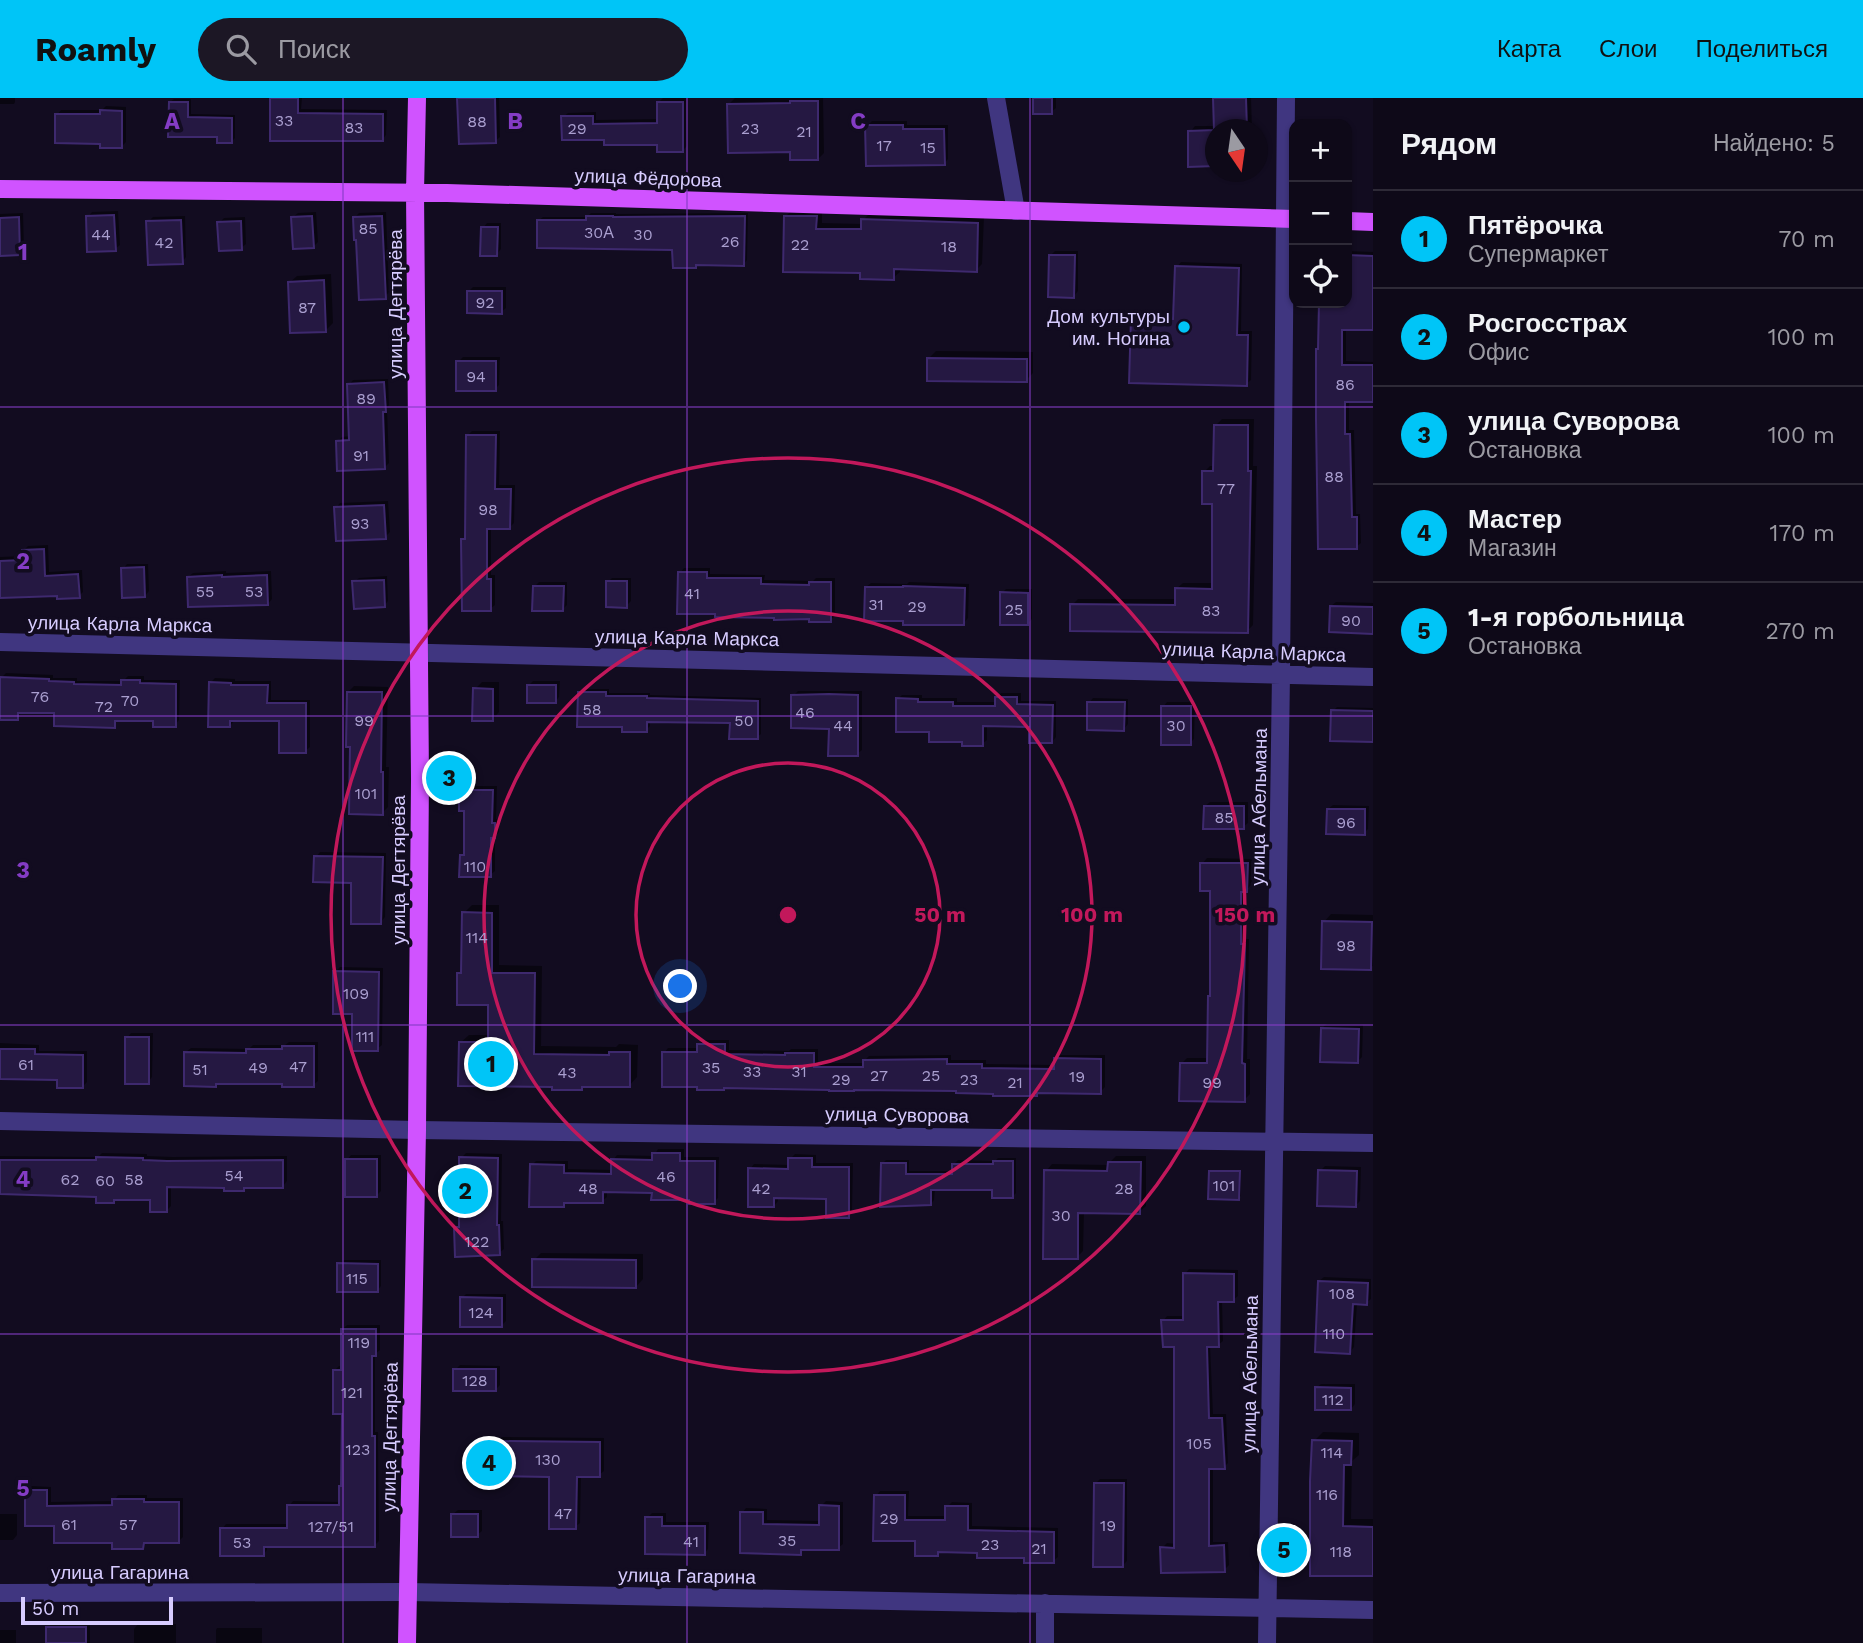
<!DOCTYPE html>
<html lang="ru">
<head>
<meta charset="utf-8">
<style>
  :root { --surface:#0e0918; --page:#1c1725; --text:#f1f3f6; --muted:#9b9aa2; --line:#2e2a37; --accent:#00c5f7 }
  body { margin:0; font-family:"Work Sans",sans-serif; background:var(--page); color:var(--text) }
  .controls { position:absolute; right:21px; top:21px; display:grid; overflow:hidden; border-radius:14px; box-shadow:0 2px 5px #0004 }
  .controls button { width:63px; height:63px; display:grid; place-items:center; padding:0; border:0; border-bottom:2px solid var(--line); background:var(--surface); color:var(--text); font:35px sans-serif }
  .compass { position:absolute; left:1205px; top:21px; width:63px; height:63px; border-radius:50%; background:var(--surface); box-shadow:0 2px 5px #0004; rotate:167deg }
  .scale { position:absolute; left:21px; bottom:18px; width:152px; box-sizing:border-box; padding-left:7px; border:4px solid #d7ccff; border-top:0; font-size:19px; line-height:24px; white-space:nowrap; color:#d7ccff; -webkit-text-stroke:5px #120c20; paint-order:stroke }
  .you { position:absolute; left:681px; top:889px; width:24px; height:24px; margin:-18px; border:5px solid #fff; border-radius:50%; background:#1a73e8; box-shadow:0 0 0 10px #1a73e833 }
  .badge { display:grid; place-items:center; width:46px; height:46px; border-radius:50%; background:var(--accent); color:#111; font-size:23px; font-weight:700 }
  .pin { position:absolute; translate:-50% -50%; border:4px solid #fff; box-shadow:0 2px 7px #0006 }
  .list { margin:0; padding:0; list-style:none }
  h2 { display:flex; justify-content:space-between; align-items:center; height:91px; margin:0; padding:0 28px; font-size:30px }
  h2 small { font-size:23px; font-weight:400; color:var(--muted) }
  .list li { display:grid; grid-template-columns:46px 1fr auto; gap:21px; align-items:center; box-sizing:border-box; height:98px; padding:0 28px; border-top:2px solid var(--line) }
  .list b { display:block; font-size:26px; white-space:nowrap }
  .list p { margin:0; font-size:23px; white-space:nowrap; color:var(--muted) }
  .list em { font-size:23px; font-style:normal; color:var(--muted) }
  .icon { flex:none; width:38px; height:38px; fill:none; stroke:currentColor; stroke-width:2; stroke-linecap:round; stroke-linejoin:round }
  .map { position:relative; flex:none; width:1373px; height:1545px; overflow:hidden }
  header { display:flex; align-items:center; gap:42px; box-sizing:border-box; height:98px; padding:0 35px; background:var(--accent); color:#111 }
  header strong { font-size:33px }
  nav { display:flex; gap:38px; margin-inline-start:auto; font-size:24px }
  .search { width:490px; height:63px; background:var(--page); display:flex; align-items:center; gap:18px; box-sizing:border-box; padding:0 24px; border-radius:38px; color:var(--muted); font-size:26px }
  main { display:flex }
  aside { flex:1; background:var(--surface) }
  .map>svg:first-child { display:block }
  .shadow { fill:#0007 }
  .building { fill:#251842; stroke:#3e296e; stroke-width:2 }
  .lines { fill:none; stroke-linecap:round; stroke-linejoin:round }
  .minor { stroke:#403680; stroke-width:18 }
  .major { stroke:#d053ff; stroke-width:18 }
  .grid { fill:none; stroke:#843cc5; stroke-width:2; stroke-opacity:0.55 }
  .ring { fill:none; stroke:#c2185b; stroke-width:3.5 }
  .poi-dot { fill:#00c5f7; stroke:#120c20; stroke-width:2.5 }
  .labels { text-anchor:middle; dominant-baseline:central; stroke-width:7; stroke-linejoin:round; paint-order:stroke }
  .number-label { font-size:16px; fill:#aa9fd0 }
  .street-label { font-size:19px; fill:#d7ccff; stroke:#120c20 }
  .poi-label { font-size:19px; fill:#d7ccff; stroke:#120c20; text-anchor:end }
  .grid-label { font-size:23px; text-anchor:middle; font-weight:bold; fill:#843cc5; stroke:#120c20; stroke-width:7; stroke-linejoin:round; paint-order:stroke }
  .centre { fill:#c2185b; stroke:#120c20; stroke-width:3.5 }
  .ring-label { font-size:21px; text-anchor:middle; font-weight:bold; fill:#c2185b; stroke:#120c20; stroke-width:7; stroke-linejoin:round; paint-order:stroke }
</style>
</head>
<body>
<header>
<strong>Roamly</strong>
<div class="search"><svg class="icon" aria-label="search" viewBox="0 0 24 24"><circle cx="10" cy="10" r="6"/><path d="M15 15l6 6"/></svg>Поиск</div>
<nav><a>Карта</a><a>Слои</a><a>Поделиться</a></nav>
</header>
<main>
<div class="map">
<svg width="1373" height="1545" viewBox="0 0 1373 1545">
  <rect width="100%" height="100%" fill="#120c20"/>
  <!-- shadow -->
  <path class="shadow" d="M 0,0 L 15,0 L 15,4 L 14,6 L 0,6 Z
    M 272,0 L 302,0 L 301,11 L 387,12 L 386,37 L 382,42 L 271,42 Z
    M 459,0 L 499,0 L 500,39 L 495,43 Z
    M 663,0 L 686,0 L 687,48 L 682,53 L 659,45 L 605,40 L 563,19 L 568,15 L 596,14 L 596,22 L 659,21 L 659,4 Z
    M 735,0 L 823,0 L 824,55 L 818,61 L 792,52 L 729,6 Z
    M 1034,0 L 1056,0 L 1056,10 L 1051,14 Z
    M 1215,0 L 1251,0 L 1252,32 L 1216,32 L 1216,67 L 1190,67 L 1190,34 L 1195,28 L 1215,28 Z
    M 174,1 L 191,1 L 191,16 L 235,17 L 235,40 L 231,44 L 218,38 L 170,38 L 170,4 Z
    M 106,8 L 126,9 L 126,44 L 121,49 L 101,44 L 57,17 L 61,12 L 102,12 Z
    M 872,23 L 907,23 L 907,27 L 948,27 L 948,61 L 944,66 L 867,28 Z
    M 792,112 L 822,113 L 822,125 L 863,126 L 863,122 L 869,116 L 984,119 L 982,166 L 976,172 L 900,169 L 900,174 L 893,180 L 862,173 L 786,118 Z
    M 118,113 L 120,147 L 115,151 L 88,119 L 92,114 Z
    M 316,114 L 318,144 L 313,149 L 293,119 L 298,115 Z
    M 386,114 L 389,194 L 385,199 L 354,120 L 359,115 Z
    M 23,115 L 24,151 L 20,156 L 0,146 L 0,116 Z
    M 591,115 L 616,115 L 616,116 L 748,115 L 747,162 L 744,166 L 698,166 L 695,168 L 674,150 L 539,122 L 543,119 L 587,119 Z
    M 185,118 L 186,159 L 182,164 L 148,124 L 153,119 Z
    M 245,119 L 246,146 L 241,150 L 219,125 L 224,120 Z
    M 487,125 L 501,125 L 501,151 L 497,156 L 483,130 Z
    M 1055,153 L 1078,153 L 1078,193 L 1074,198 L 1051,157 Z
    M 1347,153 L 1373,154 L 1373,230 L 1346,230 L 1346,263 L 1373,264 L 1373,303 L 1349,303 L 1349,332 L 1354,332 L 1356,416 L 1360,416 L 1361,445 L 1356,449 L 1320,249 L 1321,205 L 1347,205 Z
    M 1181,164 L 1242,166 L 1241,233 L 1252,233 L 1251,282 L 1246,286 L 1133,220 L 1137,216 L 1175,217 L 1177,169 Z
    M 331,176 L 333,225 L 326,232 L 289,185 L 297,178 Z
    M 473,189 L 506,189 L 506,210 L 501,214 L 469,193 Z
    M 936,253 L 1033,254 L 1033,275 L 1026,282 L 929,260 Z
    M 463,259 L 500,259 L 499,287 L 495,291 L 458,264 Z
    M 388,281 L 389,307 L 387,310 L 389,365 L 385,369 L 338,343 L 342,339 L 351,338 L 349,287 L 353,282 Z
    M 1222,321 L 1254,321 L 1253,368 L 1257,368 L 1253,527 L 1247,533 L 1072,507 L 1078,501 L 1176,501 L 1176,491 L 1183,485 L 1214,485 L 1214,404 L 1204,374 L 1210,368 L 1215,368 L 1216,327 Z
    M 472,333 L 500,333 L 499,387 L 515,387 L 514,425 L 510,429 L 491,429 L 491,477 L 495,477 L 495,507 L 490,511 L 463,442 L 467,437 L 468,337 Z
    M 388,403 L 390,434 L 385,439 L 336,410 L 340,405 Z
    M 48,447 L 49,474 L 82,472 L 83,494 L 79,498 L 59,496 L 0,498 L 0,459 L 24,458 L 23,453 L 28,448 Z
    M 127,466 L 148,466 L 149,493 L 145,498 L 123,471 Z
    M 684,470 L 710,470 L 710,476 L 765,477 L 764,482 L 813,483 L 816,480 L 835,480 L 835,518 L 830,522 L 716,515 L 680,475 Z
    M 226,473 L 226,475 L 271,473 L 272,501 L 268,506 L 188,479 L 193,475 Z
    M 387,478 L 388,503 L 384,508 L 354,484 L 359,480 Z
    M 612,480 L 631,480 L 631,503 L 626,508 L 608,484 Z
    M 539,484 L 567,484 L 567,507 L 563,511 L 534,489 Z
    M 909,484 L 969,486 L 968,520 L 964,525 L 904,521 L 866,489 L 871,485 L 907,486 Z
    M 1006,491 L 1032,491 L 1032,521 L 1027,526 L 1002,495 Z
    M 1336,504 L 1373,505 L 1373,534 L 1331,532 L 1331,508 Z
    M 6,575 L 53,577 L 53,580 L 77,580 L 77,583 L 123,583 L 128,578 L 144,578 L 144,582 L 180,582 L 179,622 L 175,627 L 155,622 L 118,621 L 114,628 L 56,613 L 22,614 L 17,620 L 0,609 L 0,578 L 3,578 Z
    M 215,580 L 235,581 L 235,583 L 271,583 L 271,602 L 310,602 L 310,649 L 305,653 L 281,621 L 234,623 L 230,628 L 210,585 Z
    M 533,583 L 560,583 L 559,599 L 555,604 L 528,588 Z
    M 482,584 L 499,584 L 499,614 L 492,622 L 475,591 Z
    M 354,588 L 388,589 L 386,669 L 389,669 L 388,709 L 382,715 L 352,647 L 348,594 Z
    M 583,591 L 609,591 L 609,595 L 650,595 L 650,597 L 761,600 L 761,636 L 757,639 L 731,623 L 650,622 L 650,628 L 646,632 L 624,628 L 580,594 Z
    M 798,593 L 862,593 L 862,652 L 857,656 L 830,629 L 793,598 Z
    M 1001,595 L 1021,595 L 1021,603 L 1056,603 L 1056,639 L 1052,644 L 1031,627 L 987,627 L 987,642 L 982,646 L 964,643 L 931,632 L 898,601 L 902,597 L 922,597 L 922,600 L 957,600 L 957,604 L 996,604 L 996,600 Z
    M 1093,600 L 1128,601 L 1128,626 L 1124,631 L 1089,605 Z
    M 1167,604 L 1195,604 L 1194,641 L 1190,645 L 1163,609 Z
    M 1337,609 L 1373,610 L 1373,642 L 1332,641 L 1333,613 Z
    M 466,688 L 497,688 L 496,721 L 499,721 L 499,734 L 495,738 L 495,773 L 490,777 L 461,758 L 466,753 L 466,711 L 461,692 Z
    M 1210,704 L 1248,704 L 1248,725 L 1243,729 L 1205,708 Z
    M 1333,707 L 1369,708 L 1368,731 L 1364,735 L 1328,711 Z
    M 320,754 L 386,755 L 385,819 L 381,824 L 353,783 L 316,759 Z
    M 1207,760 L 1252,761 L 1252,786 L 1246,792 L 1246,841 L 1249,841 L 1247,961 L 1250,961 L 1250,996 L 1244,1002 L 1182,965 L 1187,960 L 1209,960 L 1209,898 L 1212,896 L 1212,791 L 1202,766 Z
    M 472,807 L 499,807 L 499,867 L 542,868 L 541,948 L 616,949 L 619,946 L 638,947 L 637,979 L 629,988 L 584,987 L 581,990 L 553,987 L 460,945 L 469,937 L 490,937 L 490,905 L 459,875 L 463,871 L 464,815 Z
    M 1331,816 L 1373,817 L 1373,868 L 1370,870 L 1324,824 Z
    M 340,869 L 383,870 L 382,947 L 377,951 L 335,874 Z
    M 1327,926 L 1363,927 L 1362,959 L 1358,963 L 1322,930 Z
    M 131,935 L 153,935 L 152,979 L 148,984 L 127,940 Z
    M 703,942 L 729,942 L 729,952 L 789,953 L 791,951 L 818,951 L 818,965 L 865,965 L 865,962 L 869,958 L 951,957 L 951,962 L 986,962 L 986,966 L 1055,967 L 1055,961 L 1060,957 L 1105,957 L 1105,989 L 1100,994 L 1039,993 L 1036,996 L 958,992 L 726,988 L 724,990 L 664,955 L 668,950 L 699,950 L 699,947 Z
    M 289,944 L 318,944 L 318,983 L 313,987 L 284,985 L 186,954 L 191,950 L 249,951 L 253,947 L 285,947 Z
    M 0,945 L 39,947 L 39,953 L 87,953 L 87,984 L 82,989 L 59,980 L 12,979 L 9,982 L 0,982 Z
    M 658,1051 L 684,1051 L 684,1059 L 719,1059 L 718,1100 L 714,1104 L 653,1093 L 607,1092 L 607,1099 L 602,1103 L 568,1103 L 563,1107 L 532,1067 L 536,1063 L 568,1063 L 568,1071 L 613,1072 L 613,1062 L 617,1057 L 654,1058 Z
    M 102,1055 L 147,1056 L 147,1058 L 173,1059 L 287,1058 L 287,1083 L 283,1088 L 246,1088 L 243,1091 L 226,1088 L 171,1087 L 171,1108 L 166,1113 L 152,1100 L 116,1100 L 113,1103 L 98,1097 L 0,1095 L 0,1058 L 98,1059 Z
    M 466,1055 L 502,1056 L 501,1123 L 503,1123 L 504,1151 L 499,1155 L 456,1129 L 461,1125 L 461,1060 Z
    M 795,1056 L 816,1057 L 816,1065 L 853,1065 L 852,1114 L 848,1118 L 828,1099 L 778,1098 L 778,1103 L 774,1108 L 750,1071 L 754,1066 L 790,1067 L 790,1061 Z
    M 351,1057 L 381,1057 L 381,1093 L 377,1097 L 347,1062 Z
    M 1116,1058 L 1146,1058 L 1146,1108 L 1139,1114 L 1084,1114 L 1083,1153 L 1077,1159 L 1046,1073 L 1052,1066 L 1109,1067 L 1109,1065 Z
    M 998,1060 L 1016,1060 L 1016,1095 L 1012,1099 L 994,1091 L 935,1091 L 934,1102 L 931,1106 L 883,1065 L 886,1062 L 909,1062 L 909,1073 L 954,1073 L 954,1066 L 958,1062 L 995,1063 Z
    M 1325,1068 L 1361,1069 L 1360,1103 L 1355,1108 L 1320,1073 Z
    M 1212,1072 L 1241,1072 L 1241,1098 L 1239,1100 L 1211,1074 Z
    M 541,1155 L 643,1156 L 643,1181 L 636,1189 L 534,1162 Z
    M 344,1162 L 381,1162 L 381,1188 L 377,1193 L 339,1166 Z
    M 1189,1171 L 1238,1172 L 1238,1198 L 1233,1202 L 1222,1202 L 1223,1243 L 1218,1247 L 1210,1247 L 1213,1316 L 1226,1316 L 1228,1365 L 1224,1369 L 1213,1369 L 1213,1444 L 1228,1444 L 1229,1467 L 1224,1472 L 1162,1450 L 1167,1445 L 1176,1446 L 1176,1247 L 1163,1223 L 1167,1218 L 1184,1218 L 1185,1176 Z
    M 1324,1179 L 1371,1181 L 1371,1201 L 1366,1205 L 1357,1205 L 1354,1249 L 1350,1254 L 1319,1183 Z
    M 466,1196 L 506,1196 L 506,1223 L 501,1228 L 462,1200 Z
    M 347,1227 L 380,1227 L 380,1252 L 375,1256 L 375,1334 L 378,1334 L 379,1443 L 375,1447 L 267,1447 L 267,1452 L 263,1457 L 222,1431 L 226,1426 L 289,1426 L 289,1408 L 293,1403 L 341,1404 L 343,1387 L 344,1315 L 335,1272 L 339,1268 L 343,1268 L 343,1231 Z
    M 460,1267 L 500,1268 L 500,1287 L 495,1292 L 455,1272 Z
    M 1321,1286 L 1355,1286 L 1355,1306 L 1351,1311 L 1316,1290 Z
    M 1323,1334 L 1359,1335 L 1359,1357 L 1352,1363 L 1351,1421 L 1373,1421 L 1373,1476 L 1312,1476 L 1314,1343 Z
    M 502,1339 L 604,1340 L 604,1373 L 599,1377 L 581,1377 L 580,1425 L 575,1429 L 551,1377 L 497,1344 Z
    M 1100,1381 L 1127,1381 L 1127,1463 L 1122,1468 L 1095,1386 Z
    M 32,1388 L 51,1389 L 51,1404 L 114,1403 L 118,1397 L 147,1397 L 147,1400 L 183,1400 L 183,1439 L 179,1443 L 147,1443 L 143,1450 L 56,1426 L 27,1393 Z
    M 880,1393 L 909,1393 L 908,1418 L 947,1418 L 947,1409 L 952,1404 L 972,1405 L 972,1428 L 1058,1430 L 1058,1459 L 1053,1463 L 979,1453 L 941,1453 L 937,1456 L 917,1441 L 876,1398 Z
    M 826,1403 L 843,1404 L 843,1446 L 838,1450 L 804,1451 L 800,1455 L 742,1415 L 746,1410 L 767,1411 L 767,1422 L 821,1423 L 821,1408 Z
    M 458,1412 L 482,1412 L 482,1433 L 477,1437 L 453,1416 Z
    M 652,1415 L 666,1415 L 666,1424 L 709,1424 L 708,1451 L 704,1456 L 647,1420 Z
    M 0,1416 L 17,1416 L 17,1437 L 13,1442 L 0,1442 Z
    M 52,1525 L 90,1525 L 90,1545 L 48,1545 L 48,1530 Z
    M 138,1526 L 176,1526 L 176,1545 L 134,1545 L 134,1531 Z
    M 217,1530 L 262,1530 L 262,1545 L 216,1545 L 216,1532 Z
    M 0,1532 L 16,1532 L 16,1545 L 0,1545 Z"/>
  <!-- building -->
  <path class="building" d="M 270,0 L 298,0 L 298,15 L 383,16 L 383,43 L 270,43 Z
    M 457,0 L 495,0 L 496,45 L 459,46 Z
    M 1033,0 L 1052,0 L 1052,16 L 1033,16 Z
    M 1213,0 L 1246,0 L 1247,32 L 1214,32 Z
    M 790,3 L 818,3 L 818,62 L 790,62 L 790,54 L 728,55 L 727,6 L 790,5 Z
    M 169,4 L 188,4 L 188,19 L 232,20 L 232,45 L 217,45 L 217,39 L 168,39 Z
    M 657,4 L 683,4 L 683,54 L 657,54 L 657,47 L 604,47 L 604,42 L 562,42 L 561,18 L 593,18 L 593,26 L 657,25 Z
    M 100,12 L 122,13 L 122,50 L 100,50 L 100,46 L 55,45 L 55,16 L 100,16 Z
    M 865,27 L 903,27 L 903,31 L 944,31 L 945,67 L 866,68 Z
    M 1215,32 L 1215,68 L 1188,69 L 1188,33 Z
    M 114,117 L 116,153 L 87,154 L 86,118 Z
    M 312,118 L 314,150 L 293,151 L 291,119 Z
    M 382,118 L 386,201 L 359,202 L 356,142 L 354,142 L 353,119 Z
    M 586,118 L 613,118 L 613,119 L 745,118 L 744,168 L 696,167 L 696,170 L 673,170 L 672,152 L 537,150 L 537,122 L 586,122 Z
    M 784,118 L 817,118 L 816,131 L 861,131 L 861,121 L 978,125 L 977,174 L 894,171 L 894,182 L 860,181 L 860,175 L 783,174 Z
    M 19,119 L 20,157 L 0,158 L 0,120 Z
    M 181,122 L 183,166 L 148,167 L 146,123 Z
    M 241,123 L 242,152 L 219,153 L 217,124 Z
    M 481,129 L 498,129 L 497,158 L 480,158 Z
    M 1049,157 L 1075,157 L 1074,200 L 1048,199 Z
    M 1347,157 L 1373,158 L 1373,232 L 1342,232 L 1342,267 L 1373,267 L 1373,304 L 1345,304 L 1345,336 L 1350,336 L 1352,419 L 1357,419 L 1357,451 L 1318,451 L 1316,321 L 1316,251 L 1318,251 L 1319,205 L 1347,205 Z
    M 1175,168 L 1239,170 L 1237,237 L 1248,237 L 1247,288 L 1129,285 L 1131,220 L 1173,221 Z
    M 324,182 L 326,234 L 290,235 L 288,184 Z
    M 467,193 L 502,193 L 502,216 L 467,215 Z
    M 927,260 L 1027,261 L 1027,284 L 927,283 Z
    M 456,263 L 496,263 L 496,293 L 456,293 Z
    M 384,284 L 386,314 L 383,314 L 385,371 L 337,373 L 336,343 L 349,342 L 347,286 Z
    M 1214,327 L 1248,327 L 1248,373 L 1251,373 L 1248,535 L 1070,533 L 1070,506 L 1175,507 L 1175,490 L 1212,491 L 1212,406 L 1202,406 L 1202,373 L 1213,373 Z
    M 466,337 L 496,337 L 495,391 L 511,391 L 510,431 L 487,431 L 487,481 L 491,481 L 491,513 L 462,513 L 461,441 L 465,441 Z
    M 384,407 L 386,441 L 336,443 L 334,409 Z
    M 44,451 L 45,478 L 78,476 L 80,500 L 57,501 L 57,498 L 0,500 L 0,463 L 22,462 L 22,452 Z
    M 144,469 L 145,499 L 122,500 L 121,470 Z
    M 678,474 L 707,474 L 707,480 L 761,480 L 761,486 L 809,487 L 809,484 L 831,484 L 831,524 L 809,524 L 809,521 L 774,522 L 774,520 L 715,519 L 715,516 L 677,516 Z
    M 222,477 L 222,479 L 267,477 L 268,507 L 188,509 L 187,479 Z
    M 384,482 L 385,509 L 354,511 L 352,483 Z
    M 606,483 L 627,483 L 627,510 L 606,509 Z
    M 533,488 L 564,488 L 563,513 L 532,513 Z
    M 903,488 L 965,490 L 964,527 L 903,527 L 903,523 L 864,523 L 865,489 L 903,489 Z
    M 1000,494 L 1028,495 L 1028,527 L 1000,527 Z
    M 1330,508 L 1373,509 L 1373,536 L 1329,534 Z
    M 0,579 L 49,581 L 49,583 L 74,584 L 74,586 L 121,587 L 121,582 L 140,582 L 140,585 L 176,586 L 176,629 L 153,629 L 153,623 L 115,623 L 115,630 L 54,628 L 54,615 L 18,615 L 18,622 L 0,622 Z
    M 209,584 L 231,585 L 231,587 L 268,587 L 267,605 L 306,605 L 306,655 L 279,655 L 279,623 L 230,623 L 230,629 L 208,629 Z
    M 527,587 L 556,587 L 556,605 L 527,605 Z
    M 473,590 L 493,591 L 493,623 L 472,623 Z
    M 347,594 L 382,594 L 381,674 L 383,674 L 383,717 L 349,716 L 350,649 L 346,649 Z
    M 578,594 L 606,594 L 606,598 L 647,598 L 647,600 L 758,603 L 758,641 L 729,641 L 730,625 L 647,624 L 647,634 L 622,634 L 622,629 L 577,629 Z
    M 829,596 L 858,597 L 858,658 L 828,658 L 829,631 L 791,630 L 791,597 Z
    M 995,599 L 1017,599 L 1017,606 L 1053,607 L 1052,645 L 1029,645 L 1029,629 L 983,628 L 983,648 L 962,648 L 962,644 L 929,644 L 929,634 L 896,634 L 896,600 L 918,601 L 918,604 L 953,604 L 953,608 L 995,608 Z
    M 1087,604 L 1125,604 L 1124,633 L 1087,632 Z
    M 1161,608 L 1191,608 L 1191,647 L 1161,647 Z
    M 1331,612 L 1373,613 L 1373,644 L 1330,643 Z
    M 459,692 L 493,692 L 492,725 L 495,725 L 495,740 L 491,740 L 491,779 L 459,779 L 460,757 L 464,757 L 464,713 L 459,713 Z
    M 1204,708 L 1244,708 L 1244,731 L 1203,731 Z
    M 1327,711 L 1365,711 L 1365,737 L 1326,736 Z
    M 314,758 L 383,759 L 381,826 L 351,826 L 351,785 L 313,784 Z
    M 1200,765 L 1248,765 L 1247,794 L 1241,794 L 1241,846 L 1245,846 L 1242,965 L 1245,966 L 1245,1004 L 1179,1003 L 1180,965 L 1207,965 L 1208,898 L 1210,898 L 1210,793 L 1200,793 Z
    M 462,814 L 492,815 L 492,875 L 535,875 L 534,956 L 609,957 L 609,954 L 630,954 L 630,989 L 582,989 L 582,992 L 552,992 L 552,989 L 458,988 L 459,944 L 488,944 L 488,907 L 457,907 L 457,875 L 461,875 Z
    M 1322,823 L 1372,824 L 1371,872 L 1321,871 Z
    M 333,873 L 379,874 L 378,953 L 352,953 L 352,916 L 333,916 Z
    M 1321,930 L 1359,931 L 1358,965 L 1320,964 Z
    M 125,939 L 149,939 L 149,986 L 125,986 Z
    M 697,946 L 725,946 L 725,956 L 785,957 L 785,955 L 814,955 L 814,969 L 863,969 L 863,962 L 947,961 L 947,966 L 982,966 L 982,970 L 1054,971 L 1054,960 L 1101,961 L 1101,996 L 1037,995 L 1037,998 L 993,998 L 993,996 L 956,995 L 956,993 L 854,992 L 854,993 L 829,993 L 829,992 L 724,990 L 724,992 L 697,992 L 697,989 L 662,989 L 662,954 L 697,954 Z
    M 282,948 L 314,948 L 314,989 L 282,989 L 282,986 L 216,986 L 216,989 L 184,988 L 184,954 L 246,955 L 246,951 L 282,951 Z
    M 0,951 L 35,951 L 35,956 L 83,957 L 83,990 L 57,990 L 57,982 L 0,981 Z
    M 652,1055 L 680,1055 L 680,1063 L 715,1063 L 715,1106 L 689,1106 L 689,1102 L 651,1102 L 652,1095 L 603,1094 L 603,1105 L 564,1105 L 564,1109 L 529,1109 L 530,1066 L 564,1067 L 564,1075 L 611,1076 L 611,1061 L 652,1062 Z
    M 96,1059 L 143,1060 L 143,1062 L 167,1063 L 283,1062 L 283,1090 L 244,1090 L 244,1093 L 224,1093 L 224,1090 L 167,1089 L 167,1114 L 150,1114 L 150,1102 L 114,1102 L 114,1105 L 96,1105 L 96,1099 L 0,1096 L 0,1062 L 96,1062 Z
    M 459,1059 L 498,1060 L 497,1127 L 499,1127 L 500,1157 L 455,1159 L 454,1129 L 459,1129 Z
    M 788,1060 L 812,1060 L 812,1069 L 849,1069 L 849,1120 L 826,1120 L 826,1101 L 774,1100 L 774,1109 L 748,1109 L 748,1070 L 788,1071 Z
    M 345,1061 L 377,1061 L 377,1099 L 345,1099 Z
    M 993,1063 L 1013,1063 L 1013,1100 L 992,1100 L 992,1092 L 931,1092 L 931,1107 L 880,1109 L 881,1065 L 906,1065 L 906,1076 L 952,1076 L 952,1066 L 993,1066 Z
    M 1108,1064 L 1141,1064 L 1140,1116 L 1078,1115 L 1078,1161 L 1043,1161 L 1044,1072 L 1107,1073 Z
    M 1318,1072 L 1357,1073 L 1356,1109 L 1317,1108 Z
    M 1209,1073 L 1240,1073 L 1239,1102 L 1208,1101 Z
    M 532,1161 L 636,1162 L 636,1190 L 532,1189 Z
    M 337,1165 L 378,1166 L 378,1194 L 337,1194 Z
    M 1183,1175 L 1234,1176 L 1234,1204 L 1218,1204 L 1219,1249 L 1207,1249 L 1209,1320 L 1222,1320 L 1225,1371 L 1209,1371 L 1209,1448 L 1224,1447 L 1225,1474 L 1161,1475 L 1160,1449 L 1174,1450 L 1174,1249 L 1163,1249 L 1161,1222 L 1183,1222 Z
    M 1318,1183 L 1368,1185 L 1367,1207 L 1353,1206 L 1350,1256 L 1315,1254 Z
    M 460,1199 L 502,1200 L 502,1229 L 460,1229 Z
    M 341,1231 L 376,1231 L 376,1258 L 372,1258 L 372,1338 L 375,1338 L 375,1449 L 264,1449 L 264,1458 L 220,1458 L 220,1430 L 287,1430 L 287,1407 L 339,1407 L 339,1388 L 341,1388 L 342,1316 L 333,1316 L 333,1272 L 341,1272 Z
    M 453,1271 L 496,1271 L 496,1293 L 453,1293 Z
    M 1315,1289 L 1351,1290 L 1351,1312 L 1315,1312 Z
    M 1312,1342 L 1352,1343 L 1351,1367 L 1344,1367 L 1343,1428 L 1373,1429 L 1373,1478 L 1310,1478 L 1310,1383 Z
    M 496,1343 L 600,1344 L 600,1379 L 577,1379 L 576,1431 L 549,1431 L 549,1379 L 495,1378 Z
    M 1094,1385 L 1124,1385 L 1123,1469 L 1093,1469 Z
    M 25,1392 L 47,1392 L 47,1408 L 112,1407 L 112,1401 L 144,1401 L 144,1404 L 179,1404 L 179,1445 L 144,1445 L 143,1451 L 112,1451 L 112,1445 L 54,1445 L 54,1428 L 25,1428 Z
    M 874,1397 L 905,1397 L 905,1422 L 945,1422 L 945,1408 L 968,1408 L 968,1432 L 1054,1434 L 1054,1465 L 1024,1465 L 1024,1460 L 977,1460 L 977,1455 L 938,1454 L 938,1458 L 915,1458 L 915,1443 L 873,1443 Z
    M 819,1407 L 839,1408 L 839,1452 L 801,1452 L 801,1457 L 740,1455 L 740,1414 L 763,1414 L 763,1426 L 819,1427 Z
    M 451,1416 L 478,1416 L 478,1439 L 451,1439 Z
    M 645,1419 L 662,1419 L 662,1428 L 705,1428 L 705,1457 L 645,1456 Z
    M 46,1529 L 86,1529 L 86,1545 L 46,1545 Z"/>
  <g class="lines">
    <!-- minor -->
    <path class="minor" d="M 996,0 L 1016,113
      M 0,544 L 1373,579
      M 0,1023 L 417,1032 L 1373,1045
      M 0,1495 L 408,1494 L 1373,1512
      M 1045,1545 L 1045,1505
      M 1267,1545 L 1281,576 L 1286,0"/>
    <!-- major -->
    <path class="major" d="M 0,91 L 447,95 L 1294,121
      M 1347,123 L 1373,124
      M 407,1545 L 417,1032 L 420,681 L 415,94 L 417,0"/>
  </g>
  <!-- grid -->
  <path class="grid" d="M 343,0 L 343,1545M 687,0 L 687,1545M 1030,0 L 1030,1545M 0,309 L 1373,309M 0,618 L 1373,618M 0,927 L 1373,927M 0,1236 L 1373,1236"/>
  <!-- distance rings -->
  <g class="ring">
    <circle cx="788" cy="817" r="152"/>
    <circle cx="788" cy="817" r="304"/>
    <circle cx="788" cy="817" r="457"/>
  </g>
  <!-- markers -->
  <circle class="poi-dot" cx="1184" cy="229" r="7"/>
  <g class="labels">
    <!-- number labels -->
    <g class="number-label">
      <text x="284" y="22">33</text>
      <text x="477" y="23">88</text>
      <text x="354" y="29">83</text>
      <text x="577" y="30">29</text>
      <text x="750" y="30">23</text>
      <text x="804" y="33">21</text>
      <text x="884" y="47">17</text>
      <text x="928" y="49">15</text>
      <text x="368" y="130">85</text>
      <text x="599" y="134">30А</text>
      <text x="101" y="136">44</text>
      <text x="643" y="136">30</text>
      <text x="730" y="143">26</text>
      <text x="164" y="144">42</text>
      <text x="800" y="146">22</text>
      <text x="949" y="148">18</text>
      <text x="485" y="204">92</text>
      <text x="307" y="209">87</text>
      <text x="476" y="278">94</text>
      <text x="1345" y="286">86</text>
      <text x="366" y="300">89</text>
      <text x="361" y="357">91</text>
      <text x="1334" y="378">88</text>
      <text x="1226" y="390">77</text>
      <text x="488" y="411">98</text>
      <text x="360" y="425">93</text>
      <text x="205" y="493">55</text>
      <text x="254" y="493">53</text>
      <text x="692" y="495">41</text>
      <text x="876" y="506">31</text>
      <text x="917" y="508">29</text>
      <text x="1014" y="511">25</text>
      <text x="1211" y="512">83</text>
      <text x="1351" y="522">90</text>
      <text x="40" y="598">76</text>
      <text x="130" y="602">70</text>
      <text x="104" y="608">72</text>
      <text x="592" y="611">58</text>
      <text x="805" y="614">46</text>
      <text x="364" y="622">99</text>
      <text x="744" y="622">50</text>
      <text x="843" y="627">44</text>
      <text x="1176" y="627">30</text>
      <text x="366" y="695">101</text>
      <text x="1224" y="719">85</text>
      <text x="1346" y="724">96</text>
      <text x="475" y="768">110</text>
      <text x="477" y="839">114</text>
      <text x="1346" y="847">98</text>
      <text x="356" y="895">109</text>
      <text x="365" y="938">111</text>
      <text x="26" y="966">61</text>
      <text x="298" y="968">47</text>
      <text x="258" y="969">49</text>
      <text x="711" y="969">35</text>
      <text x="200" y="971">51</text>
      <text x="752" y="973">33</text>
      <text x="799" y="973">31</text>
      <text x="567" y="974">43</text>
      <text x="879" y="977">27</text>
      <text x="931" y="977">25</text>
      <text x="1077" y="978">19</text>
      <text x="841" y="981">29</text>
      <text x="969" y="981">23</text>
      <text x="1015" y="984">21</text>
      <text x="1212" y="984">99</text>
      <text x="234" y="1077">54</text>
      <text x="666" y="1078">46</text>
      <text x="70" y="1081">62</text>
      <text x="134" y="1081">58</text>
      <text x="105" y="1082">60</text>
      <text x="1224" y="1087">101</text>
      <text x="588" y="1090">48</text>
      <text x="761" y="1090">42</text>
      <text x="1124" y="1090">28</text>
      <text x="1061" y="1117">30</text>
      <text x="477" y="1143">122</text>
      <text x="357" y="1180">115</text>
      <text x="1342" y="1195">108</text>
      <text x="481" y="1214">124</text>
      <text x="1334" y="1235">110</text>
      <text x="359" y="1244">119</text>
      <text x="475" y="1282">128</text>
      <text x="352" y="1294">121</text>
      <text x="1333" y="1301">112</text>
      <text x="1199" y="1345">105</text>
      <text x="358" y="1351">123</text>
      <text x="1332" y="1354">114</text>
      <text x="548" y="1361">130</text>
      <text x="1327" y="1396">116</text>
      <text x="563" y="1415">47</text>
      <text x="889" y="1420">29</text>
      <text x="69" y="1426">61</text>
      <text x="128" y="1426">57</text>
      <text x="1108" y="1427">19</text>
      <text x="331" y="1428">127/51</text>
      <text x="787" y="1442">35</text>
      <text x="691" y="1443">41</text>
      <text x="242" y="1444">53</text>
      <text x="990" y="1446">23</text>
      <text x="1039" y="1450">21</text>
      <text x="1341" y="1453">118</text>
    </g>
    <!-- street labels -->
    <g class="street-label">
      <text transform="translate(648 80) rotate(2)">улица Фёдорова</text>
      <text transform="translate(395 206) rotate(-90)">улица Дегтярёва</text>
      <text transform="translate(120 526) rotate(1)">улица Карла Маркса</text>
      <text transform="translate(687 540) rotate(1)">улица Карла Маркса</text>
      <text transform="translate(1254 554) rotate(2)">улица Карла Маркса</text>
      <text transform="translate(1259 709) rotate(-89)">улица Абельмана</text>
      <text transform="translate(398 772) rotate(-90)">улица Дегтярёва</text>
      <text transform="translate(897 1017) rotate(1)">улица Суворова</text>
      <text transform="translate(1250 1276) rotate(-89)">улица Абельмана</text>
      <text transform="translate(390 1339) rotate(-89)">улица Дегтярёва</text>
      <text x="120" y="1474">улица Гагарина</text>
      <text transform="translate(687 1478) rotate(1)">улица Гагарина</text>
    </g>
    <!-- poi labels -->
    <g class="poi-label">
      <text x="1170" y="218">Дом культуры<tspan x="1170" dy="22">им. Ногина</tspan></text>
    </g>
  </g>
  <g class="grid-label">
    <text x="172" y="31">A</text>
    <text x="515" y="31">B</text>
    <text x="858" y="31">C</text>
    <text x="23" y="162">1</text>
    <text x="23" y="471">2</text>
    <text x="23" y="780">3</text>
    <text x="23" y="1089">4</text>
    <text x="23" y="1398">5</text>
  </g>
  <circle cx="788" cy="817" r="10" class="centre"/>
  <g class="ring-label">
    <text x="940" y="824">50 m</text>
    <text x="1092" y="824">100 m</text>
    <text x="1245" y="824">150 m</text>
  </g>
</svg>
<div class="controls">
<button>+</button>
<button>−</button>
<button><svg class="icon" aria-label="locate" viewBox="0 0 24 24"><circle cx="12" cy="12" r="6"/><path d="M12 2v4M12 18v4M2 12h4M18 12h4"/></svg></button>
</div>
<svg class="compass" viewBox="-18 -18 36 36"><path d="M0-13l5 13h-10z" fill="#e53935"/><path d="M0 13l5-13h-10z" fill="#9b9aa2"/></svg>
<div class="scale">50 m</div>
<div class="you"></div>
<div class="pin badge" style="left:491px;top:966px">1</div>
<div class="pin badge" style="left:465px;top:1093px">2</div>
<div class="pin badge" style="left:449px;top:680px">3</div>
<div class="pin badge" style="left:489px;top:1365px">4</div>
<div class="pin badge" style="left:1284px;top:1452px">5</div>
</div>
<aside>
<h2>Рядом<small>Найдено: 5</small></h2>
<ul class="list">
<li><span class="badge">1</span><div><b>Пятёрочка</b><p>Супермаркет</p></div><em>70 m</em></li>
<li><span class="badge">2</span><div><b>Росгосстрах</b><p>Офис</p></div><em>100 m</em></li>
<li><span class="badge">3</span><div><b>улица Суворова</b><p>Остановка</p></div><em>100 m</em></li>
<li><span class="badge">4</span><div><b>Мастер</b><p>Магазин</p></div><em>170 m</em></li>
<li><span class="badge">5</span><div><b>1-я горбольница</b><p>Остановка</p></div><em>270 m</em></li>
</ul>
</aside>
</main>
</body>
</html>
